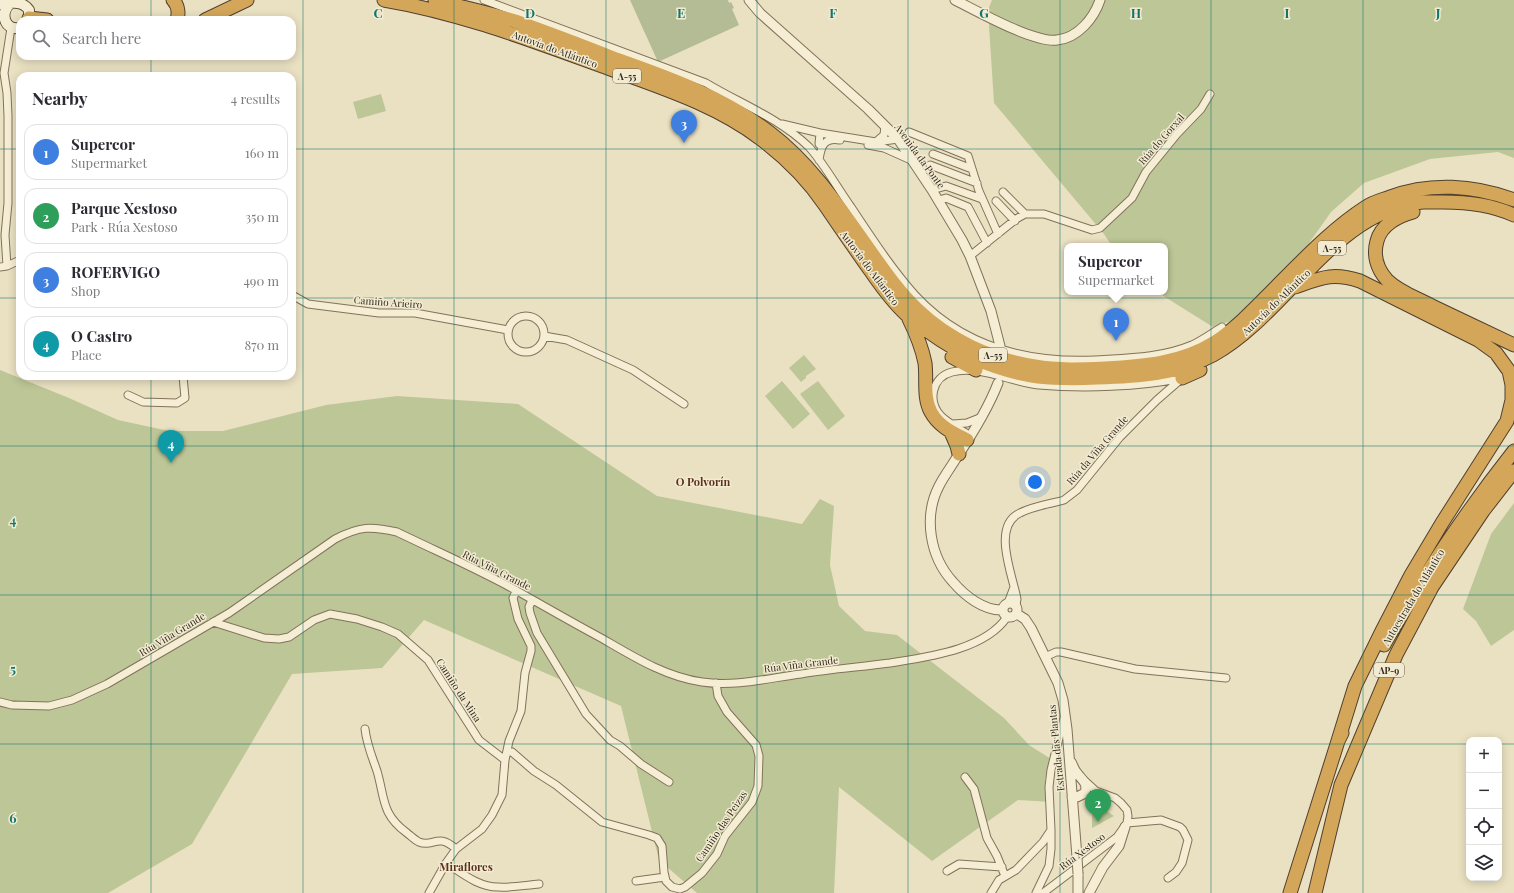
<!DOCTYPE html>
<html lang="en">
<head>
<meta charset="utf-8">
<style>
  :root { --surface:#fff; --page:#f7f7f7; --text:#2b2b33; --muted:#7c7c81; --line:#e1e1e2; --accent:#8b3630 }
  body { margin:0; font-family:"Playfair Display",serif; background:var(--page); color:var(--text) }
  .controls { position:absolute; right:12px; bottom:12px; display:grid; overflow:hidden; border-radius:8px; box-shadow:0 2px 10px #0003 }
  .controls button { width:36px; height:36px; display:grid; place-items:center; padding:0; border:0; border-bottom:1px solid var(--line); background:var(--surface); color:var(--text); font:20px sans-serif }
  .you { position:absolute; left:1035px; top:482px; width:14px; height:14px; margin:-10px; border:3px solid #fff; border-radius:50%; background:#1a73e8; box-shadow:0 0 0 6px #1a73e833 }
  .badge { display:grid; place-items:center; width:26px; height:26px; border-radius:50%; background:var(--accent); color:#fff; font-size:13px; font-weight:700 }
  .pin { position:absolute; translate:-50% -33px; filter:drop-shadow(0 1px 2px #0008) }
  .pin::after { content:''; position:absolute; top:21px; width:14px; height:12px; background:inherit; clip-path:polygon(0 0,100% 0,50% 100%) }
  .popup { position:absolute; left:1064px; top:243px; width:104px; height:52px; box-sizing:border-box; display:grid; place-content:center; border-radius:8px; background:var(--surface); filter:drop-shadow(0 1px 3px #0005); font-size:13px; white-space:nowrap; color:var(--muted) }
  .popup b { font-size:15px; color:var(--text) }
  .popup::after { content:''; position:absolute; left:50%; top:100%; margin-left:-8px; border:8px solid transparent; border-top-color:var(--surface) }
  .list { margin:0; padding:0; list-style:none }
  h2 { display:flex; justify-content:space-between; align-items:center; height:52px; margin:0; padding:0 16px; font-size:17px }
  h2 small { font-size:13px; font-weight:400; color:var(--muted) }
  .list li { display:grid; grid-template-columns:26px 1fr auto; gap:12px; align-items:center; box-sizing:border-box; height:56px; margin:0 8px 8px; padding:0 8px; border:1px solid var(--line); border-radius:12px }
  .list b { display:block; font-size:15px; white-space:nowrap }
  .list p { margin:0; font-size:13px; white-space:nowrap; color:var(--muted) }
  .list em { font-size:13px; font-style:normal; color:var(--muted) }
  .icon { flex:none; width:22px; height:22px; fill:none; stroke:currentColor; stroke-width:2; stroke-linecap:round; stroke-linejoin:round }
  .map { position:relative; flex:none; width:1514px; height:893px; overflow:hidden }
  .search { position:absolute; background:var(--surface); box-shadow:0 2px 10px #0003; left:16px; top:16px; width:280px; height:44px; display:flex; align-items:center; gap:10px; box-sizing:border-box; padding:0 14px; border-radius:12px; color:var(--muted); font-size:15px }
  .panel { position:absolute; background:var(--surface); box-shadow:0 2px 10px #0003; left:16px; top:72px; width:280px; height:308px; border-radius:12px }
  .map>svg:first-child { display:block }
  .green { fill:#bdc697 }
  .cemetery { fill:#b4bc96 }
  .lines { fill:none; stroke-linecap:round; stroke-linejoin:round }
  .minor-casing { stroke:#82725b; stroke-width:9 }
  .tertiary-casing { stroke:#82725b; stroke-width:11 }
  .secondary-casing { stroke:#63533e; stroke-width:12 }
  .motorway-casing { stroke:#50402f; stroke-width:15 }
  .minor { stroke:#f5eed4; stroke-width:7 }
  .tertiary { stroke:#f5eed4; stroke-width:9 }
  .secondary { stroke:#f5eed4; stroke-width:10 }
  .motorway { stroke:#d3a659; stroke-width:13 }
  .tertiary-bridge-casing { stroke:#82725b; stroke-width:11; stroke-linecap:butt }
  .tertiary-bridge { stroke:#f5eed4; stroke-width:9 }
  .grid { fill:none; stroke:#0f766e; stroke-width:1; stroke-opacity:0.55 }
  .labels { text-anchor:middle; dominant-baseline:central; stroke-width:3; stroke-linejoin:round; paint-order:stroke }
  .shield { fill:#f2ebd1; stroke:#6c6354; stroke-width:1 }
  .shield-label { font-size:9px; font-weight:bold; fill:#33291e }
  .street-label { font-size:10px; fill:#33291e; stroke:#f2ebd1 }
  .neighbourhood-label { font-size:11px; font-weight:bold; fill:#5c3121; stroke:#f2ebd1 }
  .grid-label { font-size:13px; text-anchor:middle; font-weight:bold; fill:#0f766e; stroke:#f2ebd1; stroke-width:3; stroke-linejoin:round; paint-order:stroke }
</style>
</head>
<body>
<div class="map">
<svg width="1514" height="893" viewBox="0 0 1514 893">
  <rect width="100%" height="100%" fill="#eae1c2"/>
  <!-- green -->
  <path class="green" d="M 992,0 L 1514,0 L 1514,158 L 1498,152 L 1430,159 L 1364,183 L 1331,212 L 1293,266 L 1237,319 L 1213,327 L 1157,292 L 1165,292 L 1165,246 L 1112,246 L 1104,234 L 994,103 L 988,10 Z
    M 381,94 L 386,111 L 358,119 L 353,102 Z
    M 804,355 L 816,369 L 806,376 L 806,378 L 801,382 L 789,368 Z
    M 0,370 L 69,398 L 118,420 L 169,431 L 223,431 L 326,405 L 397,396 L 518,404 L 657,496 L 802,524 L 820,499 L 834,506 L 830,565 L 839,606 L 865,631 L 897,635 L 1004,718 L 1029,745 L 1051,759 L 1045,780 L 1052,802 L 1018,800 L 932,861 L 839,787 L 834,893 L 697,893 L 659,860 L 621,706 L 424,620 L 382,668 L 292,674 L 192,844 L 108,893 L 0,893 Z
    M 782,381 L 810,414 L 793,429 L 765,396 Z
    M 818,381 L 845,416 L 828,430 L 800,394 Z
    M 1514,503 L 1514,630 L 1491,646 L 1476,621 L 1463,609 L 1491,534 Z
    M 1098,805 L 1114,816 L 1092,828 L 1092,806 Z"/>
  <!-- cemetery -->
  <path class="cemetery" d="M 630,0 L 728,0 L 729,3 L 731,2 L 734,8 L 732,9 L 739,25 L 658,62 Z"/>
  <g class="lines">
    <!-- minor casing -->
    <g class="minor-casing">
      <path id="minor" d="M 484,0 L 706,83 C 741,104 779,118 809,147 C 823,162 838,189 851,207 C 871,237 891,268 915,295 C 962,346 1027,363 1095,360 C 1128,358 1161,358 1192,345 C 1203,340 1212,333 1222,327
        M 782,124 L 820,133 L 876,142 L 884,135 L 885,126
        M 909,132 L 968,156 L 979,191 L 998,234
        M 820,133 L 819,144 L 822,147
        M 876,142 L 898,139
        M 868,145 L 884,148 L 913,161
        M 933,154 L 972,169
        M 819,160 C 821,146 824,137 840,140
        M 930,165 L 977,183
        M 932,190 L 946,186 L 982,199
        M 1003,192 L 1025,214
        M 939,200 L 946,198 L 968,207 L 987,243
        M 996,201 L 1015,221
        M 970,256 L 1016,219 L 1025,214 L 1044,214 L 1092,230 L 1100,228 L 1132,198 L 1146,172 L 1177,134 L 1201,109 L 1210,94
        M 7,266 L 5,235 L 8,203 L 8,116 L 7,93 L 4,73 L 11,28
        M 0,267 L 7,266 L 20,260
        M 292,295 L 308,304 L 379,313 L 415,313 L 508,330
        M508 334a18 18 0 1 1 36 0a18 18 0 1 1-36 0Z
        M 544,336 L 567,340 L 633,370 L 684,404
        M 128,395 L 143,402 L 177,403 L 185,398 L 183,376
        M 953,424 L 967,423 L 982,417
        M 966,433 C 958,428 948,423 941,416 C 927,401 932,377 952,372 C 979,365 1011,382 1039,385 C 1083,389 1139,387 1182,378
        M 532,600 L 529,607 L 530,613 L 537,633 L 586,714 L 610,740 L 620,746 L 641,764 L 669,782
        M 1008,603 L 1014,587
        M 1016,605 L 1017,599 C 1013,576 991,526 1020,513 C 1033,506 1050,504 1064,500 L 1077,490 L 1120,437 L 1157,400 L 1180,380
        M 213,622 L 264,638 L 279,639 L 289,637 L 314,620 L 330,614 L 357,619 L 382,627 L 398,634 L 428,660 L 479,740 L 505,760
        M 1045,657 L 1056,652 L 1061,652 L 1135,669 L 1226,678
        M 0,702 L 12,705 L 49,706 L 72,700 L 107,684 L 229,613 L 335,539 C 360,526 371,526 397,532 C 438,552 480,570 519,592 C 547,608 575,624 603,639 C 634,657 666,677 702,682 C 735,687 769,678 801,674 C 831,669 860,667 890,663 C 927,657 985,650 1007,617
        M 365,729 C 367,746 372,756 377,771 C 385,798 381,814 407,833 C 411,836 415,840 419,842 C 434,848 437,832 456,849
        M 507,751 L 512,752 L 534,771 L 556,785 L 602,822 L 649,835 L 657,838 L 662,846 L 664,872 L 666,881 L 672,887 L 680,889 L 685,887 L 702,873 L 717,854 L 725,836 L 752,802 L 758,786 L 759,756 L 756,745 L 727,712 L 718,696 L 716,683
        M 965,777 L 974,789 L 987,838 L 997,856 L 1005,876
        M 1127,823 L 1161,820 L 1180,827 L 1183,830 L 1188,840 L 1182,863 L 1176,872 L 1168,878
        M 446,863 C 462,873 478,887 498,887 C 512,888 526,885 539,884
        M 947,871 L 959,864 L 1002,867
        M 636,881 L 665,877
        M 429,893 L 446,863 L 456,849 L 482,829 L 492,815 L 502,795 L 505,760 L 509,741 L 521,711 L 525,673 L 531,651 L 531,646 L 518,619 L 513,598 L 516,591
        M 991,893 L 999,880 L 1016,870 L 1043,842 L 1051,830 L 1049,787 L 1051,770 L 1064,718
        M 1036,893 L 1049,866 L 1051,849 L 1051,830
        M 1043,893 L 1117,837 L 1127,823 L 1128,816 L 1127,810 L 1121,803 L 1115,798 L 1096,791 L 1084,780"/>
    </g>
    <!-- tertiary casing -->
    <g class="tertiary-casing">
      <path id="tertiary" d="M 749,0 L 760,13 L 868,109 L 898,139 L 932,190 L 962,240 L 970,256 L 991,311 L 1000,346
        M 955,0 C 977,11 1034,43 1057,40 C 1078,38 1094,18 1100,0
        M 998,383 C 988,409 973,433 957,457 C 951,467 944,476 939,486 C 923,517 930,557 953,582 C 965,596 984,611 1003,610
        M1003 610a7 7 0 1 1 14 0a7 7 0 1 1-14 0Z
        M 1017,614 L 1025,619 L 1031,628 L 1058,683 L 1063,700 L 1067,729 L 1077,857
        M 1071,762 C 1073,765 1074,770 1077,773 C 1083,781 1088,783 1085,793 L 1077,797 L 1072,797
        M 1078,874 L 1078,893
        M 1089,893 L 1103,867 L 1119,846 L 1125,827"/>
    </g>
    <!-- secondary casing -->
    <g class="secondary-casing">
      <path id="secondary" d="M 11,3 C 0,11 3,31 20,28
        M 0,4 C 11,3 22,0 29,10 L 29,20"/>
    </g>
    <!-- motorway casing -->
    <g class="motorway-casing">
      <path id="motorway" d="M 173,0 C 178,5 179,13 177,20
        M 384,0 C 461,13 533,41 605,67 C 659,87 715,104 761,139 C 785,157 808,180 825,205 C 840,227 855,249 870,270 C 881,286 893,303 908,316 C 914,322 922,327 929,332 C 962,356 997,371 1038,377 C 1057,379 1077,379 1097,378 C 1137,377 1176,375 1213,355 C 1286,315 1334,210 1423,202 C 1430,202 1436,202 1443,202 C 1467,202 1492,205 1514,215
        M 435,0 C 461,7 489,13 515,21 C 549,33 583,46 616,59 C 670,78 725,98 770,133 C 811,164 840,208 869,249 C 884,270 898,291 917,309 C 949,340 991,359 1035,366 C 1058,370 1082,369 1105,368 C 1143,366 1182,363 1215,342 C 1238,327 1257,306 1276,287 C 1305,258 1332,229 1366,207 C 1373,202 1382,200 1390,197 C 1430,182 1474,185 1514,200
        M 29,18 L 47,20
        M 205,20 L 247,0
        M 1413,212 C 1398,216 1381,225 1377,241 C 1373,255 1377,269 1387,280 C 1399,292 1417,298 1432,306 C 1459,319 1487,332 1514,345
        M 1295,287 C 1321,278 1332,272 1360,281 L 1478,340 L 1496,353 L 1509,371 L 1512,385 L 1512,400 L 1507,421 L 1442,523 L 1411,575 L 1382,631 L 1355,686 L 1338,741
        M 909,319 C 916,333 922,348 925,363 C 927,379 923,398 931,412 C 939,427 954,433 967,440
        M 952,357 L 976,370
        M 1182,378 L 1200,370
        M 951,432 L 957,446 L 959,454
        M 1384,645 C 1392,629 1402,614 1412,598 C 1443,546 1477,498 1514,451
        M 1290,893 L 1338,741 L 1342,733
        M 1315,893 L 1341,785 L 1396,655 L 1432,587 L 1483,511 L 1514,471"/>
    </g>
    <!-- minor -->
    <use href="#minor" class="minor"/>
    <!-- tertiary -->
    <use href="#tertiary" class="tertiary"/>
    <!-- secondary -->
    <use href="#secondary" class="secondary"/>
    <!-- motorway -->
    <use href="#motorway" class="motorway"/>
    <!-- tertiary-bridge casing -->
    <g class="tertiary-bridge-casing">
      <path id="tertiary-bridge" d="M 1077,857 L 1078,874"/>
    </g>
    <!-- tertiary-bridge -->
    <use href="#tertiary-bridge" class="tertiary-bridge"/>
  </g>
  <!-- grid -->
  <path class="grid" d="M 151,0 L 151,20M 303,0 L 303,893M 454,0 L 454,893M 606,0 L 606,893M 757,0 L 757,893M 908,0 L 908,893M 1060,0 L 1060,893M 1211,0 L 1211,893M 1363,0 L 1363,893M 151,56 L 151,76M 0,149 L 20,149M 292,149 L 1514,149M 0,298 L 20,298M 292,298 L 1514,298M 151,376 L 151,893M 0,446 L 1514,446M 0,595 L 1514,595M 0,744 L 1469,744M 1499,744 L 1514,744"/>
  <g class="labels">
    <!-- shield labels -->
    <g class="shield">
      <rect x="613" y="69" width="28" height="14" rx="3"/>
      <rect x="1318" y="241" width="28" height="14" rx="3"/>
      <rect x="979" y="348" width="28" height="14" rx="3"/>
      <rect x="1374" y="663" width="30" height="14" rx="3"/>
    </g>
    <g class="shield-label">
      <text x="627" y="76">A-55</text>
      <text x="1332" y="248">A-55</text>
      <text x="993" y="355">A-55</text>
      <text x="1389" y="670">AP-9</text>
    </g>
    <!-- street labels -->
    <g class="street-label">
      <text transform="translate(555 49) rotate(20)">Autovía do Atlántico</text>
      <text transform="translate(1161 139) rotate(-49)">Rúa do Gorxal</text>
      <text transform="translate(920 156) rotate(54)">Avenida da Ponte</text>
      <text transform="translate(870 268) rotate(53)">Autovía do Atlántico</text>
      <text transform="translate(388 302) rotate(4)">Camiño Arieiro</text>
      <text transform="translate(1276 302) rotate(-44)">Autovía do Atlántico</text>
      <text transform="translate(1097 450) rotate(-49)">Rúa da Viña Grande</text>
      <text transform="translate(497 570) rotate(27)">Rúa Viña Grande</text>
      <text transform="translate(1413 597) rotate(-59)">Autoestrada do Atlántico</text>
      <text transform="translate(172 634) rotate(-31)">Rúa Viña Grande</text>
      <text transform="translate(801 664) rotate(-7)">Rúa Viña Grande</text>
      <text transform="translate(459 690) rotate(57)">Camiño da Mina</text>
      <text transform="translate(1056 748) rotate(-96)">Estrada das Plantas</text>
      <text transform="translate(721 826) rotate(-56)">Camiño das Peizas</text>
      <text transform="translate(1082 851) rotate(-37)">Rúa Xestoso</text>
    </g>
    <!-- neighbourhood labels -->
    <g class="neighbourhood-label">
      <text x="703" y="481">O Polvorín</text>
      <text x="466" y="866">Miraflores</text>
    </g>
  </g>
  <g class="grid-label">
    <text x="378" y="18">C</text>
    <text x="530" y="18">D</text>
    <text x="681" y="18">E</text>
    <text x="833" y="18">F</text>
    <text x="984" y="18">G</text>
    <text x="1136" y="18">H</text>
    <text x="1287" y="18">I</text>
    <text x="1438" y="18">J</text>
    <text x="13" y="525">4</text>
    <text x="13" y="674">5</text>
    <text x="13" y="823">6</text>
  </g>
</svg>
<div class="controls">
<button>+</button>
<button>−</button>
<button><svg class="icon" aria-label="locate" viewBox="0 0 24 24"><circle cx="12" cy="12" r="6"/><path d="M12 2v4M12 18v4M2 12h4M18 12h4"/></svg></button>
<button><svg class="icon" aria-label="layers" viewBox="0 0 24 24"><path d="M12 4l9 5-9 5-9-5zM3 14l9 5 9-5"/></svg></button>
</div>
<div class="you"></div>
<div class="pin badge" style="left:1116px;top:341px;background:#3f7fe0">1</div>
<div class="popup"><b>Supercor</b>Supermarket</div>
<div class="pin badge" style="left:1098px;top:822px;background:#2e9e5b">2</div>
<div class="pin badge" style="left:684px;top:143px;background:#3f7fe0">3</div>
<div class="pin badge" style="left:171px;top:463px;background:#0f9aa8">4</div>
<div class="search"><svg class="icon" aria-label="search" viewBox="0 0 24 24"><circle cx="10" cy="10" r="6"/><path d="M15 15l6 6"/></svg>Search here</div>
<section class="panel">
<h2>Nearby<small>4 results</small></h2>
<ul class="list">
<li><span class="badge" style="background:#3f7fe0">1</span><div><b>Supercor</b><p>Supermarket</p></div><em>160 m</em></li>
<li><span class="badge" style="background:#2e9e5b">2</span><div><b>Parque Xestoso</b><p>Park · Rúa Xestoso</p></div><em>350 m</em></li>
<li><span class="badge" style="background:#3f7fe0">3</span><div><b>ROFERVIGO</b><p>Shop</p></div><em>490 m</em></li>
<li><span class="badge" style="background:#0f9aa8">4</span><div><b>O Castro</b><p>Place</p></div><em>870 m</em></li>
</ul>
</section>
</div>
</body>
</html>
